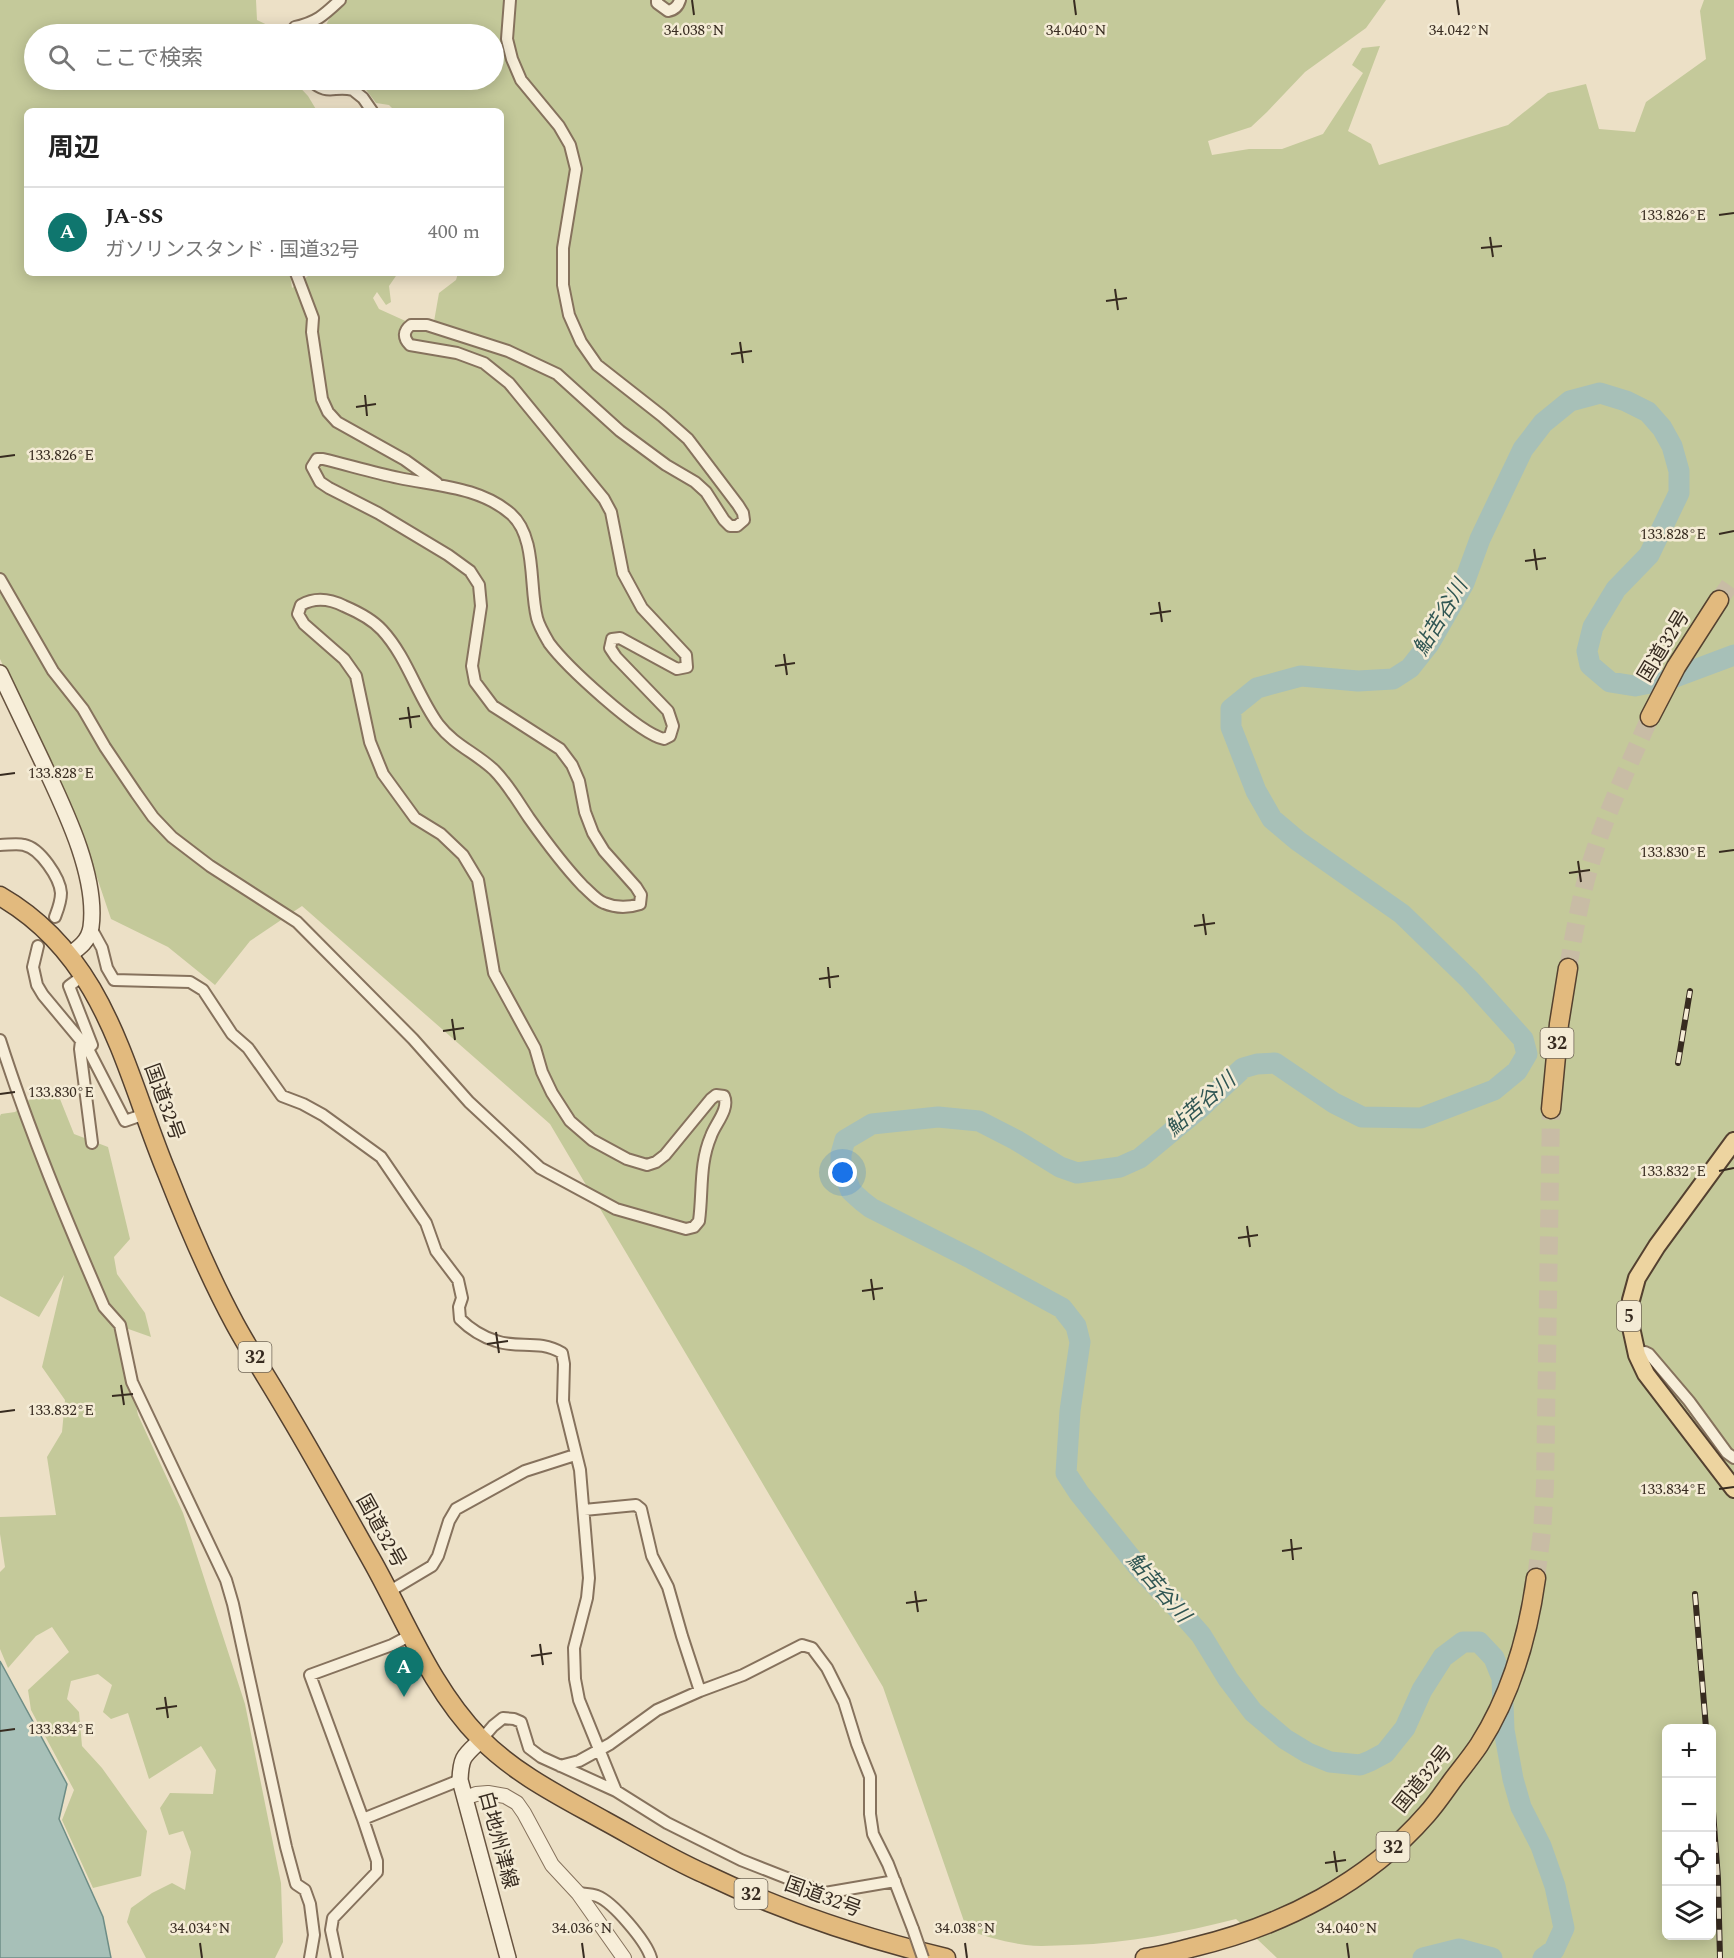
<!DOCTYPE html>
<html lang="ja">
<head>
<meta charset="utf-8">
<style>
  :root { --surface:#fff; --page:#f6f6f6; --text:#222; --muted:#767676; --line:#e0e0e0; --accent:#0f766e }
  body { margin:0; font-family:Spectral,"Noto Sans JP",serif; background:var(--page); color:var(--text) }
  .controls { position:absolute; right:18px; bottom:18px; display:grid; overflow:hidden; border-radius:9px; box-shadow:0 3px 15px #0003 }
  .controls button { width:54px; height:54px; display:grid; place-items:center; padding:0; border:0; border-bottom:2px solid var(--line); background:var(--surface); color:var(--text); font:30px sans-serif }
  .you { position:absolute; left:843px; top:1173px; width:21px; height:21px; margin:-15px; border:4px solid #fff; border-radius:50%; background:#1a73e8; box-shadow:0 0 0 9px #1a73e833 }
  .badge { display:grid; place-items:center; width:39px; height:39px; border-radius:50%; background:var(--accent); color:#fff; font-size:20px; font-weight:700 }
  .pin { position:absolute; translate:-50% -50px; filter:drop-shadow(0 2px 3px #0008) }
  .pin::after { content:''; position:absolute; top:32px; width:21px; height:18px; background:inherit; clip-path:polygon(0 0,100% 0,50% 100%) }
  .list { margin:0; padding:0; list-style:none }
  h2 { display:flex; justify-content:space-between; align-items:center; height:78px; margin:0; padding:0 24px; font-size:26px }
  h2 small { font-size:20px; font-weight:400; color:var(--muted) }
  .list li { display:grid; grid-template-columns:39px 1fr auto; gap:18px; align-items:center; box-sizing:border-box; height:90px; padding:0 24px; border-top:2px solid var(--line) }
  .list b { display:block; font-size:22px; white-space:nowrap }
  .list p { margin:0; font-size:20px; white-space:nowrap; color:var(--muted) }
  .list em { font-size:20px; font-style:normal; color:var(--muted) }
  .icon { flex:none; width:33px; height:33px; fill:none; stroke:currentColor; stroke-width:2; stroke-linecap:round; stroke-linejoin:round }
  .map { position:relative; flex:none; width:1734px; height:1958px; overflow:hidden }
  .search { position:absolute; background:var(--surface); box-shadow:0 3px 15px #0003; left:24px; top:24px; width:480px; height:66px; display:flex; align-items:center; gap:15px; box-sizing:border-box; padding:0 21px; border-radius:33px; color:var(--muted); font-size:22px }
  .panel { position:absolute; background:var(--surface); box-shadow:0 3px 15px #0003; left:24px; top:108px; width:480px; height:168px; border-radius:9px }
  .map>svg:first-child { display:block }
  .green { fill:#c4c99a; fill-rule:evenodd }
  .water { fill:#a7c0b8; stroke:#6e8d86; stroke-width:1.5 }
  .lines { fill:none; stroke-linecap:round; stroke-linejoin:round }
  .river { stroke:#a7c0b8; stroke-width:21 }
  .trunk-tunnel { stroke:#c8bca5; stroke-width:18; stroke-dasharray:18 9; stroke-linecap:butt }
  .minor-casing { stroke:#86725d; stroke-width:14 }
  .tertiary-casing { stroke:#86725d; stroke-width:16 }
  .secondary-casing { stroke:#685440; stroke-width:18 }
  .primary-casing { stroke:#544130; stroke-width:20 }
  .trunk-casing { stroke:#544130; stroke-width:21 }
  .minor { stroke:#f7eed9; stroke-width:10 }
  .tertiary { stroke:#f7eed9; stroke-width:14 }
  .secondary { stroke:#f7eed9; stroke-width:15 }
  .primary { stroke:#edd4a0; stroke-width:16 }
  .trunk { stroke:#e2ba7e; stroke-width:18 }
  .rail-casing { stroke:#372b20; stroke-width:6 }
  .rail { stroke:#f4ebd5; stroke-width:4; stroke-dasharray:11; stroke-linecap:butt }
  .minor-bridge-casing { stroke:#86725d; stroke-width:14; stroke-linecap:butt }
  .minor-bridge { stroke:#f7eed9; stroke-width:10 }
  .ticks { fill:none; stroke:#372b20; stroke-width:2 }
  .labels { text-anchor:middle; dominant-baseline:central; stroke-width:5; stroke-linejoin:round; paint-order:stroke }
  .shield { fill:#f4ebd5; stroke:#706556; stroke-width:1.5 }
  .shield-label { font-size:18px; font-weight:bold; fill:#372b20 }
  .street-label { font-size:20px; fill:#372b20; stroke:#f4ebd5 }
  .water-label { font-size:21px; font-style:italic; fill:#305653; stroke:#f4ebd5 }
  .ticks-label { font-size:15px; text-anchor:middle; fill:#372b20; stroke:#f4ebd5; stroke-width:5; stroke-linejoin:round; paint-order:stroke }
</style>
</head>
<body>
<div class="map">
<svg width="1734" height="1958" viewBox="0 0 1734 1958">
  <rect width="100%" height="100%" fill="#ece0c6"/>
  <!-- green -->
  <path class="green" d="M 0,0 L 256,0 L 257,20 L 286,34 L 34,34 L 34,80 L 293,80 L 308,96 L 317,111 L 27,111 L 27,273 L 290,273 L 292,288 L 312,273 L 398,273 L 389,286 L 391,302 L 386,305 L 377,292 L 373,298 L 379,309 L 432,333 L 439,293 L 456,280 L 458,273 L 501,273 L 501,111 L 395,111 L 389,105 L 376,103 L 364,87 L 364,80 L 494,80 L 494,34 L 325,34 C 324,20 337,10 346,0 L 1386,0 L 1366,28 L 1305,72 L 1267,112 L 1251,127 L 1208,141 L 1212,155 L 1249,149 L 1282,149 L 1323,134 L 1363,73 L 1352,65 L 1362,48 L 1380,46 L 1348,131 L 1371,144 L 1379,165 L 1508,125 L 1548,93 L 1586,84 L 1599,129 L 1635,132 L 1646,102 L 1706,59 L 1700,11 L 1704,0 L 1734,0 L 1734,1958 L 1277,1958 L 1236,1919 C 1181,1933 1129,1943 1072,1945 C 1057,1945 1041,1947 1026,1945 C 1005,1942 987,1937 967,1930 L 883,1687 L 550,1124 L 302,906 L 250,941 L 215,985 L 168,947 L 111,919 L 81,830 L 0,659 ZM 1666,1728 L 1712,1728 L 1712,1936 L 1666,1936 Z
    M 37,1093 L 58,1094 L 74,1134 L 108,1147 L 130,1239 L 114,1257 L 117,1274 L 145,1313 L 151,1337 L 120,1326 L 138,1415 L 183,1513 L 245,1704 L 281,1883 L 283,1942 L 275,1958 L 146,1958 L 127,1922 L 131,1908 L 152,1893 L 172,1883 L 185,1890 L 191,1852 L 183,1831 L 169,1835 L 160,1808 L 170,1793 L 213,1794 L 216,1770 L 201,1746 L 149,1779 L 128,1713 L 111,1719 L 103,1712 L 112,1685 L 98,1674 L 71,1681 L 67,1699 L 79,1712 L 82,1746 L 102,1768 L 147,1831 L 141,1876 L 93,1888 L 62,1820 L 74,1790 L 31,1710 L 28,1690 L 69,1652 L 52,1627 L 36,1636 L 8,1668 L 0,1649 L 0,1572 L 5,1567 L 0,1534 L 0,1517 L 56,1515 L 47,1457 L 62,1432 L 65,1400 L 42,1367 L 64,1275 L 39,1317 L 0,1296 L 0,1116 L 1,1114 L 15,1112 Z"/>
  <!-- water -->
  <path class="water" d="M 0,1661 L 67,1784 L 59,1819 L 103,1917 L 111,1958 L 0,1958 Z"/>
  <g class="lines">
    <!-- river -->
    <path class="river" d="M 1423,1958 L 1459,1949 L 1492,1958
      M 1543,1958 L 1554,1950 L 1564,1928 L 1555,1886 L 1541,1846 L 1521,1807 L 1513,1779 L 1504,1730 L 1502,1678 L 1494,1658 L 1479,1642 L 1463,1642 L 1443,1657 L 1422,1690 L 1405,1728 L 1385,1753 L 1370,1761 L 1360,1765 L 1330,1762 L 1308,1753 L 1285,1739 L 1253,1712 L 1228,1679 L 1201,1635 L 1178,1609 L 1139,1568 L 1079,1493 L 1066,1473 L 1070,1411 L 1080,1342 L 1076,1326 L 1062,1308 L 972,1259 L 871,1208 L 862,1201 L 851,1191 L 841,1166 L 841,1154 L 845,1140 L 872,1124 L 938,1117 L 979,1121 L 1016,1140 L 1060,1167 L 1077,1173 L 1120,1167 L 1140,1158 L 1198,1110 L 1243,1068 L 1257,1064 L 1275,1063 L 1334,1103 L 1362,1117 L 1421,1118 L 1494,1090 L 1517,1071 L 1527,1054 L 1523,1039 L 1470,980 L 1402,914 L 1298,841 L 1272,819 L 1256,791 L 1231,727 L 1231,709 L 1257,688 L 1301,676 L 1358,681 L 1393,679 L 1410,668 L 1429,644 L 1464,583 L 1480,539 L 1523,449 L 1543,423 L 1570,401 L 1600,393 L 1626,401 L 1648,412 L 1662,428 L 1672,446 L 1679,471 L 1679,493 L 1649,555 L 1616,589 L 1593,627 L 1587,651 L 1590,665 L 1610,682 L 1635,686 L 1670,679 L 1734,655"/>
    <!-- trunk-tunnel -->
    <path class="trunk-tunnel" d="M 1719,600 L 1734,579
      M 1568,968 C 1575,928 1582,888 1595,850 C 1610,804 1631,761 1650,717
      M 1536,1578 L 1542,1532 L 1545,1485 L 1551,1109"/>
    <!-- minor casing -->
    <g class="minor-casing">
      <path id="minor" d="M 657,0 L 657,3 L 668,11 C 674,10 678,7 680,0
        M 291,34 L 295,27 C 317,22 324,15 340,0
        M 310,80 C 329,97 333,85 353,90 L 363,98 L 372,111
        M 296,273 L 313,318 L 312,332 L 322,399 L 328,412 L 337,422 L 405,460 L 437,483
        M 0,579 L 53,671 L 83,709 L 105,747 L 136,793 L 153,817 L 172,837 L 210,866 L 297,922 L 413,1039 L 469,1102 L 540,1168 L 616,1209 L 686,1229 L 694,1227 L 699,1221 C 703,1192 699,1164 711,1136 C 715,1124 730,1109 724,1096 L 716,1095 L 711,1099 L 665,1155 L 656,1162 L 647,1165 L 627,1159 L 592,1140 L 570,1121 L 552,1093 L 542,1072 L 535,1048 L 494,973 L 478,880 L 463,855 L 441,834 L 415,818 L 383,774 L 370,742 L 356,676 L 344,659 L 304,624 L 298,614 L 301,605 C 315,597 330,599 344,606 C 358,612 372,619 382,630 C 407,657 417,695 438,724 C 454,745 476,753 494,770 C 508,784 518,802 529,818 C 546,842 563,865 583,886 C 590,892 596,900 604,903 C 616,908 628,908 640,904 L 641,895 L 636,887 L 604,851 L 593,833 L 585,812 L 579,781 L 572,765 L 560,749 L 493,706 L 475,682 L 472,666 L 481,606 L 479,585 L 470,571 L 448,555 L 378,513 L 329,488 L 320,482 L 312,467 L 317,459 L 323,459 C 348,465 374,473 399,478 C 437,486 480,487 511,514 C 537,537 529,587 537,618 C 539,626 545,636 549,643 C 566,666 638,733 664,739 L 670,736 L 673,726 L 668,711 L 616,657 L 610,648 L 612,639 L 620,638 L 677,669 L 687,667 L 686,655 L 642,608 L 623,573 L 611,512 L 604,499 L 509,383 L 484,363 L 457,353 L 410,345 C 403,338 403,331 411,325 L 427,325 L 508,351 L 557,374 L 620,431 L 666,465 L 695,482 L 706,492 L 724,520 L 730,526 L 737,526 L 744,520 L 743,513 L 738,505 L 688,439 L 662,416 L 597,365 L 581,342 L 569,315 L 563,285 L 563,248 L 576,169 L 570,145 L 559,126 L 521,80 L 512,59 L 507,39 L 510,0
        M 0,845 C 8,845 17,843 24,845 C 40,848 60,878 61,893 C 61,902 58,909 55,917
        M 91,928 L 102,948 L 107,968 L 114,980 L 190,982 L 203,990 L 232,1034 L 248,1048 L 282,1096 L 303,1104 L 323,1115 L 381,1157 L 426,1223 L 436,1251 L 458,1280 L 462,1298 L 459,1307 L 460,1319 C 469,1328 483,1337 496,1341 C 518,1349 539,1339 562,1353 L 564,1364 L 563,1401 L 580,1470 L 589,1578 L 587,1598 L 574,1648 L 575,1679 L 579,1700 L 616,1791
        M 38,946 L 33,967 L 37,985 L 43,995 L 88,1049 L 125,1121 L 145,1114
        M 84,975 L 69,986 L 92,1045 L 88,1049
        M 0,1040 C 29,1131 66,1219 104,1307 L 120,1325 L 132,1382 L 226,1580 L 233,1604 L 286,1847 L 296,1884 L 305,1890 L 310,1904 L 314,1935 L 310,1958
        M 81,1041 L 80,1049 L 92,1143
        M 1637,1355 L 1645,1352 L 1649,1354 L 1689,1401 L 1727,1453 L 1734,1458
        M 584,1510 L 636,1505 L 641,1509 L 652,1556 L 668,1587 L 682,1636 L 700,1691
        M 390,1591 L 432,1566 L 438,1556 L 449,1521 L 456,1509 L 525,1471 L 575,1455
        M 481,1740 L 493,1726 L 503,1718 L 514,1719 L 521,1722 L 529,1748 L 541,1757 L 616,1791 L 667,1823 L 741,1860 L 825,1893 L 895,1881
        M 560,1766 L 579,1761 L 610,1744 L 657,1710 L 700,1691 L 743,1675 L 802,1645 L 812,1648 L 827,1668 L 844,1702 L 857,1744 L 870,1777 L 870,1814 L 873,1834 L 888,1864 L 913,1929
        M 363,1819 L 310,1675 L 392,1645 L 411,1635
        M 578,1893 C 584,1894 591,1894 597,1896 C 613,1902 646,1941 651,1958
        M 337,1958 L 331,1930 L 333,1918 L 377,1872 L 377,1861 L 363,1819 L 460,1780"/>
    </g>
    <!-- tertiary casing -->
    <g class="tertiary-casing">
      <path id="tertiary" d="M 465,1798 L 476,1794 L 488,1793 L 505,1796 L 517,1803 L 524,1813 L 552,1865 L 578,1893 L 624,1958"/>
    </g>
    <!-- secondary casing -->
    <g class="secondary-casing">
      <path id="secondary" d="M 0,673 C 14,702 28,732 42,761 C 63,806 98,875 91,927 C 89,941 79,948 69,955
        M 481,1740 C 464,1756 461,1756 460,1780 L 508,1958"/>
    </g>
    <!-- primary casing -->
    <g class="primary-casing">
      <path id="primary" d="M 1734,1141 L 1657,1246 L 1637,1278 L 1631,1300 L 1629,1318 L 1637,1355 L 1646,1374 L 1734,1489"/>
    </g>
    <!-- trunk casing -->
    <g class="trunk-casing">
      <path id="trunk" d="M 1650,717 L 1676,667 L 1719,600
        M 0,896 C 106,957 124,1069 167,1173 C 187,1224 209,1276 235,1324 C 252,1355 271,1384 289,1415 C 317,1462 344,1511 371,1559 C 405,1619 431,1688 480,1738 C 515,1774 562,1797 605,1821 C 638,1839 671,1859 705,1874 C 782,1911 863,1938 946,1958
        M 1551,1109 L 1559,1024 L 1568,968
        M 1145,1958 C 1162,1956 1178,1951 1194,1947 C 1282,1926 1367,1883 1427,1814 C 1436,1804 1444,1792 1452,1781 C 1461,1769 1471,1757 1479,1745 C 1511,1695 1528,1636 1536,1578"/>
    </g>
    <!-- minor -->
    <use href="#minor" class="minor"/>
    <!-- tertiary -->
    <use href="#tertiary" class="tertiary"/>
    <!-- secondary -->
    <use href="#secondary" class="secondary"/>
    <!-- primary -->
    <use href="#primary" class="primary"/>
    <!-- trunk -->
    <use href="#trunk" class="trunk"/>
    <!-- rail casing -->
    <g class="rail-casing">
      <path id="rail" d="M 1678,1063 L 1690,991
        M 1695,1594 L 1706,1728
        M 1712,1798 L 1718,1879 L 1720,1958"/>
    </g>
    <!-- rail -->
    <use href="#rail" class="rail"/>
    <!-- minor-bridge casing -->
    <g class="minor-bridge-casing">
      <path id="minor-bridge" d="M 913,1929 L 923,1958"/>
    </g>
    <!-- minor-bridge -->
    <use href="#minor-bridge" class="minor-bridge"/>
  </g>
  <!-- ticks -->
  <path class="ticks" d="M 692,0 L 694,15M 1074,0 L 1076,15M 1457,0 L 1459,15M 1719,215 L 1734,213M 1490,237 L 1493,257M 1481,248 L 1502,246M 1115,289 L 1118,310M 1106,301 L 1127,298M 740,342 L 743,363M 731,354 L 752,351M 365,395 L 367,416M 356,407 L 376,404M 0,457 L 15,455M 1719,534 L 1734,531M 1534,549 L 1537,570M 1525,561 L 1546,558M 1159,602 L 1162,622M 1150,614 L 1171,611M 784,654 L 787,675M 775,666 L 795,663M 408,707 L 411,728M 399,719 L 420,716M 0,775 L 15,773M 1719,852 L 1734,850M 1578,861 L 1581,882M 1569,873 L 1590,870M 1203,914 L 1206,935M 1194,926 L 1215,923M 828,967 L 830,988M 819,979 L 839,976M 452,1019 L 455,1040M 443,1031 L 464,1028M 0,1094 L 15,1092M 1719,1171 L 1734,1168M 1247,1226 L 1250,1247M 1238,1238 L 1258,1235M 871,1279 L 874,1300M 862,1291 L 883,1288M 496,1332 L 499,1353M 487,1344 L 508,1341M 121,1385 L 124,1405M 112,1396 L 133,1394M 0,1412 L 15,1410M 1719,1489 L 1734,1487M 1291,1539 L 1293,1560M 1282,1551 L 1302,1548M 915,1591 L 918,1612M 906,1603 L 927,1600M 540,1644 L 543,1665M 531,1656 L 552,1653M 165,1697 L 168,1718M 156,1709 L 177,1706M 0,1731 L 15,1729M 1334,1851 L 1337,1872M 1325,1863 L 1346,1860M 200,1943 L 202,1958M 582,1943 L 584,1958M 965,1943 L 967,1958M 1347,1943 L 1349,1958"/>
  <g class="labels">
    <!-- shield labels -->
    <g class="shield">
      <rect x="1540.5" y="1028" width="33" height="30" rx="4.5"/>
      <rect x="1617" y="1301" width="24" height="30" rx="4.5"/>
      <rect x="238.5" y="1342" width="33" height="30" rx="4.5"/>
      <rect x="1376.5" y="1832" width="33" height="30" rx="4.5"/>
      <rect x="734.5" y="1879" width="33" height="30" rx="4.5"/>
    </g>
    <g class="shield-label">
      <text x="1557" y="1043">32</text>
      <text x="1629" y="1316">5</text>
      <text x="255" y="1357">32</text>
      <text x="1393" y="1847">32</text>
      <text x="751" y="1894">32</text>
    </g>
    <!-- street labels -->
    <g class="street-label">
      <text transform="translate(1664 646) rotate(-59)">国道32号</text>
      <text transform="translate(164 1102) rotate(70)">国道32号</text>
      <text transform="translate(381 1531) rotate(61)">国道32号</text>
      <text transform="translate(1423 1779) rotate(-51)">国道32号</text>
      <text transform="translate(498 1840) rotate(75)">白地州津線</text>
      <text transform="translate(823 1897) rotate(20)">国道32号</text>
    </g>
    <!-- water labels -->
    <g class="water-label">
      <text transform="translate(1441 618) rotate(-59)">鮎苦谷川</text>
      <text transform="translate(1201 1105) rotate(-41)">鮎苦谷川</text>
      <text transform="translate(1158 1588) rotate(49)">鮎苦谷川</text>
    </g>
  </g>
  <g class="ticks-label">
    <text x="694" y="35">34.038°N</text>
    <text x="1076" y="35">34.040°N</text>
    <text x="1459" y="35">34.042°N</text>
    <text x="1673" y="220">133.826°E</text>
    <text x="61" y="460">133.826°E</text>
    <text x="1673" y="539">133.828°E</text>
    <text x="61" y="778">133.828°E</text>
    <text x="1673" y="857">133.830°E</text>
    <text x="61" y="1097">133.830°E</text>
    <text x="1673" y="1176">133.832°E</text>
    <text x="61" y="1415">133.832°E</text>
    <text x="1673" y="1494">133.834°E</text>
    <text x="61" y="1734">133.834°E</text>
    <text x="200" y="1933">34.034°N</text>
    <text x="582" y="1933">34.036°N</text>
    <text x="965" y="1933">34.038°N</text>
    <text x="1347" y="1933">34.040°N</text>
  </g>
</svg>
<div class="controls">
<button>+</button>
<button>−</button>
<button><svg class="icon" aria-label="locate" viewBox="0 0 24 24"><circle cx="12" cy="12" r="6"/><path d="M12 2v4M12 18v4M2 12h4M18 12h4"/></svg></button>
<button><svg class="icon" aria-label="layers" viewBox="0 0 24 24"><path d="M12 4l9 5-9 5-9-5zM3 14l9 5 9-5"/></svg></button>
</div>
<div class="you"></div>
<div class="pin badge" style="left:404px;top:1697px">A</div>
<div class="search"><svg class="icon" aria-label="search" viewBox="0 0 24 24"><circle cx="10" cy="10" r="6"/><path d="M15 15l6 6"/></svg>ここで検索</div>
<section class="panel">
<h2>周辺<small></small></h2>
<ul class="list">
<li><span class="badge">A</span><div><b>JA-SS</b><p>ガソリンスタンド · 国道32号</p></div><em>400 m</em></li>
</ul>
</section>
</div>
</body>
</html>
